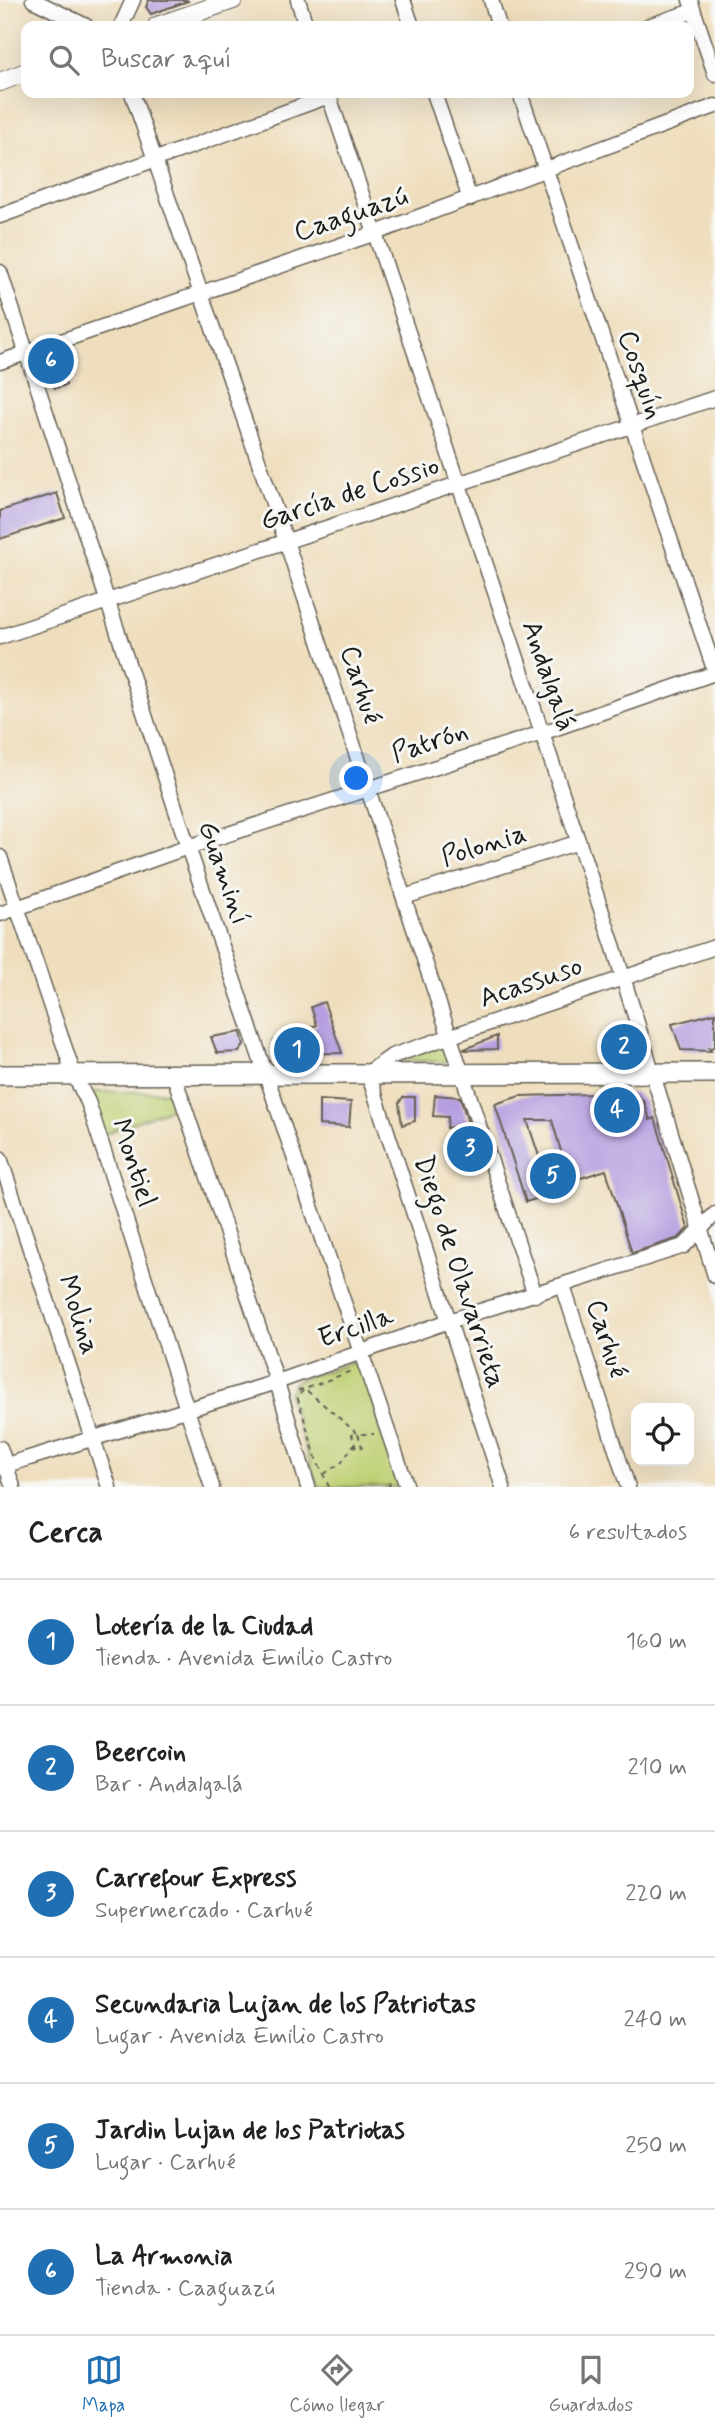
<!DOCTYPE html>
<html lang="es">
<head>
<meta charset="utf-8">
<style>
  :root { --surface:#fff; --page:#f6f6f6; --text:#222; --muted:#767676; --line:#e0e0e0; --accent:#1f6fb2 }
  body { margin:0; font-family:Mynerve,sans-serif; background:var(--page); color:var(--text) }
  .controls { position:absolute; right:21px; bottom:21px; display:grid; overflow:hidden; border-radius:14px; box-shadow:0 7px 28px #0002 }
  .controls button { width:63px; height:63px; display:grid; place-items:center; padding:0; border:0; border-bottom:2px solid var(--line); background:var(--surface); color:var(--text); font:35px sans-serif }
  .you { position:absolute; left:357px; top:779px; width:24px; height:24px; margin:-18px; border:5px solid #fff; border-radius:50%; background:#1a73e8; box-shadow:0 0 0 10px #1a73e833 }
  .badge { display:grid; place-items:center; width:46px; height:46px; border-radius:50%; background:var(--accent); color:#fff; font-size:23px; font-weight:700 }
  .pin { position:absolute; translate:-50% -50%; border:4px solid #fff; box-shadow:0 2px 7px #0006 }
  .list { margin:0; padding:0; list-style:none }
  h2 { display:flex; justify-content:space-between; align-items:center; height:91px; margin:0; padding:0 28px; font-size:30px }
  h2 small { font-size:23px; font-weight:400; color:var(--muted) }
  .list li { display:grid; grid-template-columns:46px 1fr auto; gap:21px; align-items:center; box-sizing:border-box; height:126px; padding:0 28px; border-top:2px solid var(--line) }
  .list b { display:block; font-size:26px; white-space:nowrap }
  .list p { margin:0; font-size:23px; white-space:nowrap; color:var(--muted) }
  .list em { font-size:23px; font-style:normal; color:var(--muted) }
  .icon { flex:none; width:38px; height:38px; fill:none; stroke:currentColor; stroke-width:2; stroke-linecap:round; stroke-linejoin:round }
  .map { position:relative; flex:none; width:715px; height:1487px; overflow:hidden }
  .search { position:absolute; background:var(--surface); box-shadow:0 7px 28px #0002; left:21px; right:21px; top:21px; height:77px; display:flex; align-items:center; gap:18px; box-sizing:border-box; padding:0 24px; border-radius:14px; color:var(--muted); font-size:26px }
  .sheet { height:847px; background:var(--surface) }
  nav { display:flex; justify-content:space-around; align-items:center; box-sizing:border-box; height:98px; border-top:2px solid var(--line); background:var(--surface); font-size:19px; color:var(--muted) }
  nav a { display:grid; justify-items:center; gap:4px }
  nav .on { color:var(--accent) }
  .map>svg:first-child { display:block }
  .green { fill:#bed073; stroke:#6d7648; stroke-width:2 }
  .building { fill:#b49de0; fill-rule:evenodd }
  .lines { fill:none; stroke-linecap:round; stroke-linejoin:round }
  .minor-casing { stroke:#666054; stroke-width:17 }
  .tertiary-casing { stroke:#666054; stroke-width:20 }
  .secondary-casing { stroke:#666054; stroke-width:22 }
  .path { stroke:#666054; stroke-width:2; stroke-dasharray:5 5; stroke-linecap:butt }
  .minor { stroke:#fff; stroke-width:14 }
  .tertiary { stroke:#fff; stroke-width:18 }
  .secondary { stroke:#fff; stroke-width:19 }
  .labels { text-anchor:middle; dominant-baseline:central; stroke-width:6; stroke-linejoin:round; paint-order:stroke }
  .street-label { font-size:28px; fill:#1c1c1c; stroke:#f6f6f2 }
</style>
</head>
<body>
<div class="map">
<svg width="715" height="1487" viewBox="0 0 715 1487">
  <rect width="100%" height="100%" fill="#f6f6f2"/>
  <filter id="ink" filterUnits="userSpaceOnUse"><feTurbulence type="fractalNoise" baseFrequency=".0143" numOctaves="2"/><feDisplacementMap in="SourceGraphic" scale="14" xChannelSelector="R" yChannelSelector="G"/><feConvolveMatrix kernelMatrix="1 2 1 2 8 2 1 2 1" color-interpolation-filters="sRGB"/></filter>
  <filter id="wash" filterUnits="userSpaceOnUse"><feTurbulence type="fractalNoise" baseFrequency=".00686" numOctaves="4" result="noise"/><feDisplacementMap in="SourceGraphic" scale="28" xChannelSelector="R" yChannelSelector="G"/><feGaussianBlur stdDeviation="1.57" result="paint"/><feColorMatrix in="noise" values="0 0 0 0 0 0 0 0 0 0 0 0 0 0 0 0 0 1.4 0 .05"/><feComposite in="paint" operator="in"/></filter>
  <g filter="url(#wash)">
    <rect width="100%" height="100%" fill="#efdebd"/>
    <!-- green -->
    <path class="green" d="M 446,1043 L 453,1062 L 399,1060 Z
      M 95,1092 L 166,1092 L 170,1094 L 174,1107 L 102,1135 L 90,1097 Z
      M 351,1363 L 363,1369 L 401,1487 L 318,1487 L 288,1394 L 297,1380 Z"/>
    <g id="blocks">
      <!-- building -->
      <path class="building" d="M 149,0 L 187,0 L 188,1 L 151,14 L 146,7 Z
        M 56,354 L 66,385 L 55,388 L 45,357 Z
        M 57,493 L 65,518 L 0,539 L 0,511 Z
        M 324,1002 L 342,1053 L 282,1054 L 278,1052 L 274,1041 L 317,1025 L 311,1007 Z
        M 715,1013 L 715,1047 L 709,1048 L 711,1051 L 681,1050 L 672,1024 Z
        M 622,1025 L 630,1045 L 620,1052 L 611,1029 Z
        M 241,1032 L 244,1045 L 239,1052 L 217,1053 L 211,1037 Z
        M 497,1036 L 497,1049 L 465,1050 L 464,1049 Z
        M 635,1093 L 644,1101 L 650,1120 L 655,1118 L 688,1228 L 679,1238 L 632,1253 L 606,1170 L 568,1182 L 570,1188 L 526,1202 L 495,1104 L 520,1096 ZM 527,1120 L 552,1120 L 562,1155 L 541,1162 Z
        M 435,1095 L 460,1097 L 468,1123 L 447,1128 L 448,1117 L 433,1116 Z
        M 403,1097 L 415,1097 L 415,1121 L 402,1125 L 399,1103 Z
        M 319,1100 L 351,1102 L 349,1127 L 319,1125 Z"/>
    </g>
  </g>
  <g filter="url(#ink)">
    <use href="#blocks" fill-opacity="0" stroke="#666054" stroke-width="2"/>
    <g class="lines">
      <!-- minor casing -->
      <g class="minor-casing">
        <path id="minor" d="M 33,0 L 86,26
          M 298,0 L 306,26
          M 403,0 L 412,26
          M 491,0 L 499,26
          M 690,0 L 715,74
          M 121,26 L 133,0
          M 648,26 L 693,11
          M 132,93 L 286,541 L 535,1295
          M 328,93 L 614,948 L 715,1276
          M 434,93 L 470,199
          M 520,93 L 715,672
          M 0,216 L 329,96
          M 0,272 L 188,847 L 407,1487
          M 0,362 L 373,234 L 715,106
          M 0,637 L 715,398
          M 0,857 L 74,1075 L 88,1102 L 212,1487
          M 404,897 L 579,842
          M 0,914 L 188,847 L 542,733 L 715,673
          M 174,1076 L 277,1382 L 308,1487
          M 0,1158 L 109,1487
          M 563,1286 L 628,1487
          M 0,1448 L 13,1487
          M 0,1467 L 277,1382 L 449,1321 L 684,1246 L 715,1214
          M 503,1487 L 368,1073 L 392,1056 L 715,947"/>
      </g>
      <!-- tertiary casing -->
      <g class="tertiary-casing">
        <path id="tertiary" d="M 157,26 L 233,0
          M 0,82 L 26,72"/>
      </g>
      <!-- secondary casing -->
      <g class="secondary-casing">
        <path id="secondary" d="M 0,1075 L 715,1073"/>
      </g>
      <!-- path -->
      <path class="path" d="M 298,1390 L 305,1389 L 358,1434 L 374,1434
        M 358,1434 L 362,1447 L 356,1448 L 352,1435 Z
        M 324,1474 L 342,1462 L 355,1443
        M 329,1487 L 317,1461 L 297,1396 L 305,1389 L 351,1371
        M 389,1487 L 390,1480"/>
      <!-- minor -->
      <use href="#minor" class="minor"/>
      <!-- tertiary -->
      <use href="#tertiary" class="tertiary"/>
      <!-- secondary -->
      <use href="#secondary" class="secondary"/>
    </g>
  </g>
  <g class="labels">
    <!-- street labels -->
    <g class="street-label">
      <text transform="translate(351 215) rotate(-19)">Caaguazú</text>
      <text transform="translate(640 375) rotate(71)">Cosquín</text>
      <text transform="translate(350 494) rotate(-18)">García de Cossio</text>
      <text transform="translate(548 676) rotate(71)">Andalgalá</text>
      <text transform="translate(360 685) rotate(72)">Carhué</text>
      <text transform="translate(430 743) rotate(-18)">Patrón</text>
      <text transform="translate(484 846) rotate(-17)">Polonia</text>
      <text transform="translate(223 873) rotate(71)">Guaminí</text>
      <text transform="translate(531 983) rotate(-19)">Acassuso</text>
      <text transform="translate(133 1163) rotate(72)">Montiel</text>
      <text transform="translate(459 1272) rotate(72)">Diego de Olavarrieta</text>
      <text transform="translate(78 1315) rotate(72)">Molina</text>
      <text transform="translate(356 1328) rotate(-19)">Ercilla</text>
      <text transform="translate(606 1339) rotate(72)">Carhué</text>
    </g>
  </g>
</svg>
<div class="controls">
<button><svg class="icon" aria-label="locate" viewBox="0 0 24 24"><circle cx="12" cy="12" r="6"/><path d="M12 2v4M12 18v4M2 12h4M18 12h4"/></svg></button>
</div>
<div class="you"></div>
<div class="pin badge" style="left:297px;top:1050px">1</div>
<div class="pin badge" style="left:624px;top:1047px">2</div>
<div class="pin badge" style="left:470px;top:1149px">3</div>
<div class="pin badge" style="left:617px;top:1110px">4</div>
<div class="pin badge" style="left:553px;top:1176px">5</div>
<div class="pin badge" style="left:51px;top:361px">6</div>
<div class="search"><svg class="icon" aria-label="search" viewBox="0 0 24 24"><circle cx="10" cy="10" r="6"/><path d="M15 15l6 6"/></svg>Buscar aquí</div>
</div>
<section class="sheet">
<h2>Cerca<small>6 resultados</small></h2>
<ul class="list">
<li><span class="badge">1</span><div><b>Lotería de la Ciudad</b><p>Tienda · Avenida Emilio Castro</p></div><em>160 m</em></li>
<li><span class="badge">2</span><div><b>Beercoin</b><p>Bar · Andalgalá</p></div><em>210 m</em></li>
<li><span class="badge">3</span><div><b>Carrefour Express</b><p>Supermercado · Carhué</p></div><em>220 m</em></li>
<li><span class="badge">4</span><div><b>Secundaria Lujan de los Patriotas</b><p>Lugar · Avenida Emilio Castro</p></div><em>240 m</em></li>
<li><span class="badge">5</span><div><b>Jardin Lujan de los Patriotas</b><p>Lugar · Carhué</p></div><em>250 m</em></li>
<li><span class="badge">6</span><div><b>La Armonia</b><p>Tienda · Caaguazú</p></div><em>290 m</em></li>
</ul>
</section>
<nav>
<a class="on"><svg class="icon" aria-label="map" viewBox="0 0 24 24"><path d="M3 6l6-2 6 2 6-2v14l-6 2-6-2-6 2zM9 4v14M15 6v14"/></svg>Mapa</a>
<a><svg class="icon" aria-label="directions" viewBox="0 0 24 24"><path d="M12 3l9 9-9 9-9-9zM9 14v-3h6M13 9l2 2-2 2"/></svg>Cómo llegar</a>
<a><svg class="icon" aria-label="saved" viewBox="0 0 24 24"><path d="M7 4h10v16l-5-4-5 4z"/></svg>Guardados</a>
</nav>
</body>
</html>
